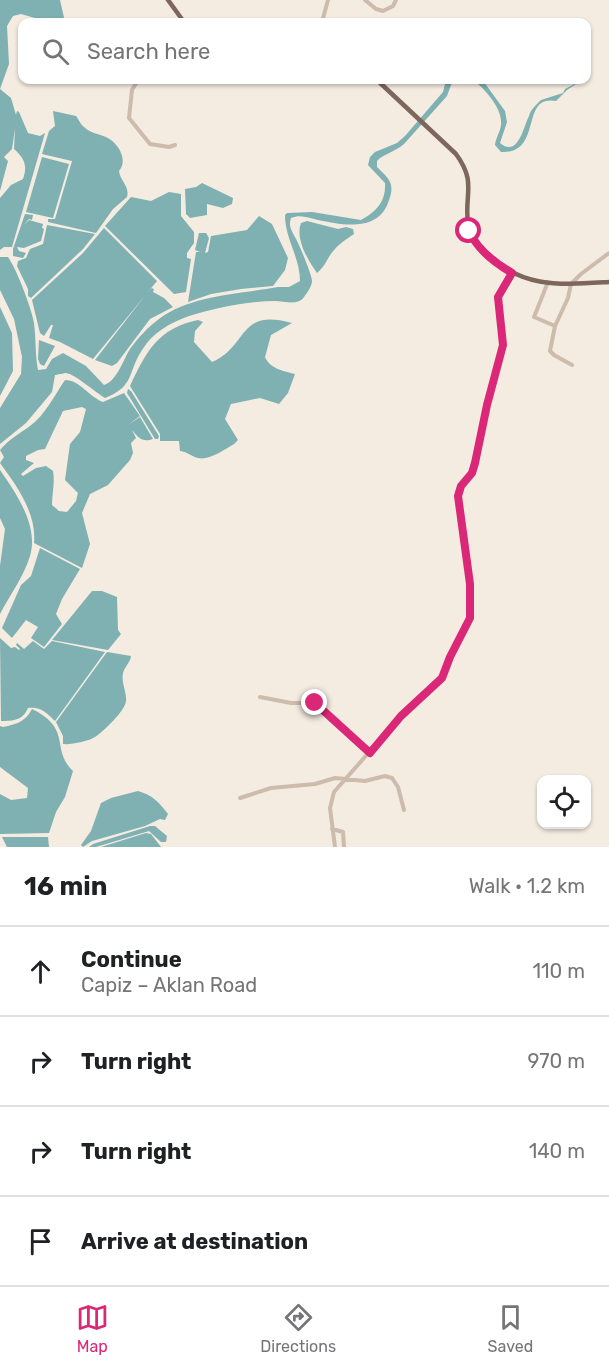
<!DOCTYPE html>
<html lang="en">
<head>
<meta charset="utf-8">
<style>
  :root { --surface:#fff; --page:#f6f6f6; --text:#202124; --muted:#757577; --line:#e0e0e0; --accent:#db2777 }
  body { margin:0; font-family:Rubik,sans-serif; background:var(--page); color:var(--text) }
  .controls { position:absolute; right:18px; bottom:18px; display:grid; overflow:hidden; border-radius:12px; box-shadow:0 2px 4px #0004 }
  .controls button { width:54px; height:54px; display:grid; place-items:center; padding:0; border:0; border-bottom:2px solid var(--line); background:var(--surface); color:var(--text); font:30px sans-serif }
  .stop { position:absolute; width:18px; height:18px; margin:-14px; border:4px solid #db2777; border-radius:50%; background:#fff }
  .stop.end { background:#db2777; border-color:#fff; box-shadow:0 2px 6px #0008 }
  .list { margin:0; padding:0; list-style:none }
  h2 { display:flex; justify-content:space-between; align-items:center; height:78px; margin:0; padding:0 24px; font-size:26px }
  h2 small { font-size:20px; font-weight:400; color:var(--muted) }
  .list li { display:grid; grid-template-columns:39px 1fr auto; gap:18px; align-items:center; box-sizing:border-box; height:90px; padding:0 24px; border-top:2px solid var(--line) }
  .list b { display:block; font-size:22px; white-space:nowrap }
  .list p { margin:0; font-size:20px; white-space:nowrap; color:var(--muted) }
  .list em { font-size:20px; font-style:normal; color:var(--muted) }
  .icon { flex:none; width:33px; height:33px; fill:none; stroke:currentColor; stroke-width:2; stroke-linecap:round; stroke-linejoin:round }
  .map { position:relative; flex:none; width:609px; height:847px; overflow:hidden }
  .search { position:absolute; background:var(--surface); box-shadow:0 2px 4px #0004; left:18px; right:18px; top:18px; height:66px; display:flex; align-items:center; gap:15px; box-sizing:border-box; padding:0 21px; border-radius:12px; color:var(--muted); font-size:22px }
  .sheet { height:438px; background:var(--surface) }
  nav { display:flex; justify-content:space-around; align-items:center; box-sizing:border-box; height:84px; border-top:2px solid var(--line); background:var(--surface); font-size:16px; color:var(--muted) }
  nav a { display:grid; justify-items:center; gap:3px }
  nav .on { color:var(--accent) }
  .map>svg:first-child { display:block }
  .water { fill:#7fb0b2; fill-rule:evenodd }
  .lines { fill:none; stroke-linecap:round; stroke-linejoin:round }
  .minor { stroke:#cdbbac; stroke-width:4 }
  .major { stroke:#7d675c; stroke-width:4.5 }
  .route { stroke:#db2777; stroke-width:8 }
</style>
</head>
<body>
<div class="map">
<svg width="609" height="847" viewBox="0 0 609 847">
  <rect width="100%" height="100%" fill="#f4ebe1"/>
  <!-- water -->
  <path class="water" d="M 0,0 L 60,0 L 65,22 L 36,22 L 35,18 L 21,14 L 13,16 L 7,26 L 9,64 L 0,89 L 11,98 L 16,115 L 17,111 L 19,112 L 28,133 L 40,136 L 45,133 L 12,247 L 4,247 L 0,250 L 0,198 L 11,185 L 23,179 C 28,165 24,158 14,149 L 15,128 L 12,149 L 4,157 L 8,161 L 0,191 Z
    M 446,80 L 456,80 L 451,85 L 447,96 L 404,144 C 395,152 383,154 377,161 L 377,167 C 389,179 396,183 388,203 C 377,232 342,225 318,220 C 308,218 301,214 291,218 C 288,227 292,231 296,239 C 299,244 312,275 312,281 C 312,286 307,293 304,297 C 298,306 285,301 275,301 C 247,301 215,308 189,316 C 170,323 153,332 142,350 C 127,373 135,386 105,398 C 95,392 75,374 66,373 C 65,373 56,375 55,375 L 52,392 L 26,423 L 0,444 L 0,408 L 21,374 L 22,357 L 14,319 L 0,290 L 0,257 L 8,257 C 17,270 31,307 34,323 C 36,338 35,354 38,370 L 46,369 L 52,359 L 63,353 L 86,366 L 104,385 C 117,381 123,360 130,349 C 138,338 148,327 159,319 C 190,295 240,294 278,287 L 289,287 L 300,281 C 300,257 285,239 285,215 L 287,213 L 312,212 L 361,220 C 376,212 386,202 385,183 L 368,165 L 370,157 L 375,152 L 397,143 L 405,136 L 443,92 Z
    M 473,80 L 481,80 L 484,82 L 505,111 L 507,122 L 500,143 C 518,158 523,128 529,116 C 531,109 536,105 541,100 L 563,93 L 565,89 L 582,80 L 567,90 L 556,101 C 519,94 544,154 501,152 L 495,145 C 496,136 502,130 501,121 C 501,107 484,88 473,80 Z
    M 53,111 L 76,116 C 79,120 81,125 84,127 C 90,133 99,134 106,137 C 117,142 129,159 119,171 C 120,181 130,186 127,197 L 113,209 L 96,233 L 48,222 L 48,219 L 55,219 L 72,161 L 42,154 L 49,131 L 55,126 Z
    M 42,157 L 69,164 L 53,218 L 26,212 Z
    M 202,183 L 233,198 L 232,204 L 223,208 L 207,204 L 207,215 L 190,218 L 186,214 L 185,189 L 196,187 Z
    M 169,192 L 181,194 L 181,216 L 194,232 L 194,243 L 187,253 L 187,258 L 191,259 L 186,292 L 174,294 L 105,226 L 131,197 L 151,201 Z
    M 25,214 L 33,215 L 32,220 L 29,219 L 24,225 L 29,220 L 43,224 L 42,228 L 44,229 L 41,241 L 24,248 L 17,247 L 19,251 L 26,253 L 23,258 L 13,256 L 13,249 Z
    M 259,216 L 272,224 L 288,258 L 285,270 L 273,286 L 241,289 L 211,294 L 188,302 L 196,252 L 200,252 L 195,250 L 199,233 L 206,233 L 209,238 L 205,253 L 208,252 L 211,236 L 247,230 Z
    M 307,221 L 338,229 L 346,227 L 353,229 L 354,234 C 348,238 340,243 335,249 C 327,257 326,266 317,273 C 308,260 295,239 301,223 Z
    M 47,225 L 95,234 L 83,249 L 31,298 L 28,296 L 28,289 L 17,266 L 18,261 L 26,258 L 30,249 L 43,244 Z
    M 104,228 L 157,281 L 93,359 L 60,342 L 49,338 L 53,325 L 51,325 L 44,336 L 40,333 L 32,300 L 83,253 Z
    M 151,288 L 154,289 L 153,292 L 164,298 L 173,307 L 150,319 L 117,363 L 112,366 L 95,360 Z
    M 0,307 L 12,333 L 13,371 L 0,396 Z
    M 198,320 L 203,322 L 195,331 L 194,342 L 212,362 C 249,346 237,308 292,323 L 271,335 L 265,357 C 270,369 284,371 295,374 L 288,393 L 279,404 L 260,398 L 231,404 L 225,419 L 238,440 L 234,444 C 225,449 209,461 198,458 C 191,456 188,452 180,451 L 179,441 L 160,441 L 160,434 L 130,386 C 146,352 158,328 198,320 Z
    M 39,340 L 55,346 L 44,366 L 40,364 L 38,359 Z
    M 65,380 C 80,380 89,397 103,402 L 124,393 L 140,416 L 128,425 L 140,417 L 153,439 C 142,443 138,437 132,430 L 136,438 L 131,443 L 133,453 L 130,460 L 108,485 L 90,494 L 82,513 L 90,544 L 82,568 L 34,543 C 37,513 16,485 0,463 L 4,457 L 0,450 C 9,439 19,434 30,426 C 45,415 54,396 65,380 ZM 82,407 L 86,409 L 80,432 L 70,444 L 65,480 L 78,493 L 76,501 L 67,512 L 59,511 L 52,505 C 52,494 55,483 53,471 L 46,466 L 36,468 L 23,476 L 21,474 L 34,463 L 26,460 L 26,456 L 38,450 L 45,449 L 63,411 Z
    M 128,389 L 131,391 L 159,436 L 158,439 L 155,439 L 127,393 Z
    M 0,470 C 16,493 39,526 30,556 C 24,576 10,595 0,614 L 0,566 L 5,529 L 0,518 Z
    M 40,548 L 80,569 L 62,599 L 56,614 L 62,624 L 44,647 L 31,638 L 38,627 L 26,620 L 12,638 L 2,628 L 21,585 L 31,576 Z
    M 92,591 L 102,591 L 117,597 L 118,630 L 121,634 L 108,650 L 52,640 Z
    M 0,638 L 11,648 L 15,647 L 19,650 L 20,649 L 16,645 L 17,643 L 24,649 L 33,641 L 44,649 L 52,641 L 105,652 L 55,721 C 47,713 40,706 28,708 C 23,720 14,721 1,721 Z
    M 107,652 L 131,656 C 130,663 125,666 123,673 C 121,683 127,693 126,701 C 125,711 104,731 95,737 C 89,741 71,745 63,744 L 63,736 L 56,722 Z
    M 32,709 C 73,729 50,749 73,771 L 65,797 L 56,812 L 49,833 L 0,834 L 0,794 L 11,800 L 27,798 L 28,788 L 0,767 L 0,726 L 3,727 C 17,724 25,722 32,709 Z
    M 138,791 C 152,795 159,802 168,814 L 165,820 L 160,819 L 145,826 L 92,841 L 83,847 L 81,845 L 91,831 L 101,803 L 111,798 Z
    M 150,826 L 155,826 L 167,836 L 166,842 L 161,842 L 149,831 L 96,847 L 89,847 L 93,844 Z
    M 146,833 L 151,834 L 161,847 L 101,847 Z
    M 2,837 L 48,837 L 49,847 L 7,847 Z"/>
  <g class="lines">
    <!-- minor -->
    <path class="minor" d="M 365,0 L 376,9 L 383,11 L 393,6 L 396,0
      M 322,22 L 328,0
      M 138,80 L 132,90 L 129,118 L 150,144 L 169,147 L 175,145
      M 548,282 L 534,317 L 555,326
      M 572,365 L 554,355 L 550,351 L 555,326 L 568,298 L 571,284 L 581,274 L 609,253
      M 260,697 L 291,703 L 315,703 L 370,753
      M 240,798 L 271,788 L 315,784 L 335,778 L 365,781 L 385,776 L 392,778 L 398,787 L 404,810
      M 332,829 L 343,832 L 344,847
      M 335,847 L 330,808 L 334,792 L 401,716 L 442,678 L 450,657 L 470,618 L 470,584 L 458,496 L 461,486 L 472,473 L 475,463 L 487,405 L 503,345 L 498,297 L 512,274"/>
    <!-- major -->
    <path class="major" d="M 168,0 L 184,22
      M 377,80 L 456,154 C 477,183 464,193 468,224 C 469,235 477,243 484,251 C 521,289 560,285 609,282"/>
  </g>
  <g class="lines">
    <!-- route -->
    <path class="route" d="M 315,703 L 370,753 L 401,716 L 442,678 L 450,657 L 470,618 L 470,584 L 458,496 L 461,486 L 472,473 L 475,463 L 487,405 L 503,345 L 498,297 L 512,273 C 495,263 477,249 469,231"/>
  </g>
</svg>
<div class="controls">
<button><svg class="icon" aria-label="locate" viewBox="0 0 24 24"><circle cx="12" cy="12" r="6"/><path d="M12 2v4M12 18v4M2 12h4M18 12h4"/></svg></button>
</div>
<div class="stop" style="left:469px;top:231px"></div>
<div class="stop end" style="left:315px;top:703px"></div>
<div class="search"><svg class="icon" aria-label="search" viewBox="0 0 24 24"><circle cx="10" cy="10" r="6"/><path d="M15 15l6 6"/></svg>Search here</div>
</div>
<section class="sheet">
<h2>16 min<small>Walk · 1.2 km</small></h2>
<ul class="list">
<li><svg class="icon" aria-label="ahead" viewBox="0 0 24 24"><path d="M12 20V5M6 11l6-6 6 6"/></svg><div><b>Continue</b><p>Capiz – Aklan Road</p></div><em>110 m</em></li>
<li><svg class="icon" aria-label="right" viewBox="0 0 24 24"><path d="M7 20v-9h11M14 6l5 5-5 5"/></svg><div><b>Turn right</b></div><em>970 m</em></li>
<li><svg class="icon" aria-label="right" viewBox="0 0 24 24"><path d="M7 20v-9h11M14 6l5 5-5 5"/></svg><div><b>Turn right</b></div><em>140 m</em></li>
<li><svg class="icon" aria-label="arrive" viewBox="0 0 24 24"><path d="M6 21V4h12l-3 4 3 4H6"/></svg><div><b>Arrive at destination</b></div></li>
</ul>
</section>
<nav>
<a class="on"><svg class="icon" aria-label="map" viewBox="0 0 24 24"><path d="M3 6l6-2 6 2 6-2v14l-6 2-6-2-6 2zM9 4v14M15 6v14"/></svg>Map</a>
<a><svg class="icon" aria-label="directions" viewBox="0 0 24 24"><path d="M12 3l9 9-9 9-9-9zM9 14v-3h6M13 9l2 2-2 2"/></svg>Directions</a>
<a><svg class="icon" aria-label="saved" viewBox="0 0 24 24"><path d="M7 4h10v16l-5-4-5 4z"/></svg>Saved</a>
</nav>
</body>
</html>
